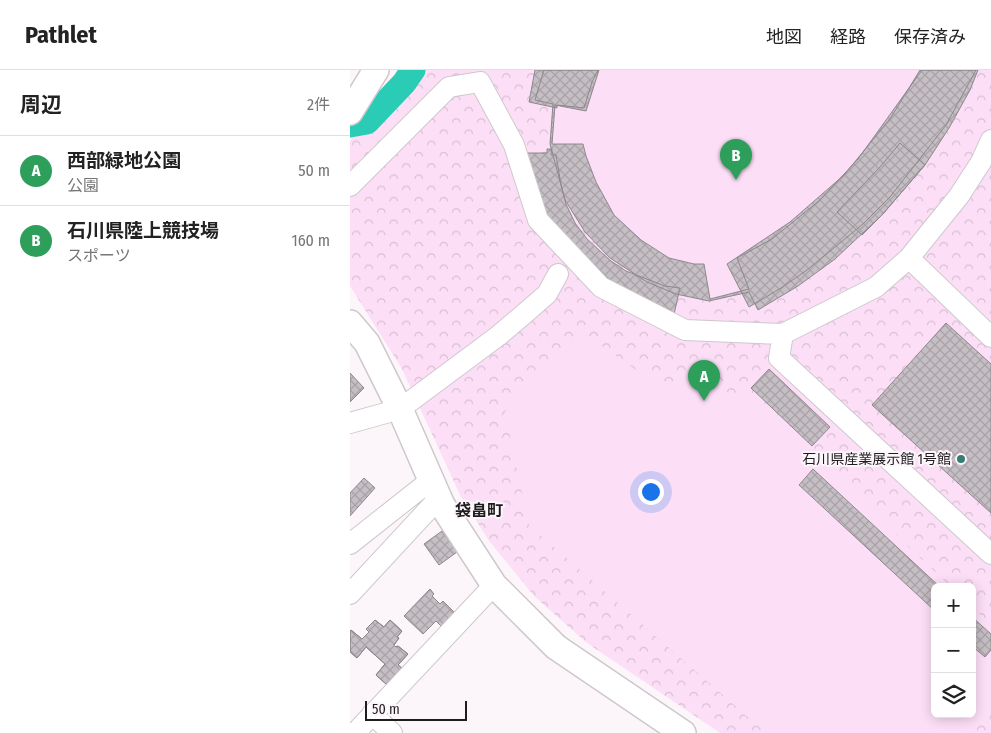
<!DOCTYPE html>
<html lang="ja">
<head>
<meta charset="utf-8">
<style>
  :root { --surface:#fff; --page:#f2f2f2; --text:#222; --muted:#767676; --line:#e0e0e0; --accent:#377c70 }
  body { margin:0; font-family:"Fira Sans Condensed","Noto Sans JP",sans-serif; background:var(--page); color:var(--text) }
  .controls { position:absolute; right:15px; bottom:15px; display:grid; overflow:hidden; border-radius:8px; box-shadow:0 2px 12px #0003 }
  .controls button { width:45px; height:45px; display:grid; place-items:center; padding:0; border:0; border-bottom:1px solid var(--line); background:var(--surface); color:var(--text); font:25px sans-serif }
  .scale { position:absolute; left:15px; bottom:12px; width:102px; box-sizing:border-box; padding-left:5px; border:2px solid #1f1c1e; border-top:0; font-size:14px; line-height:18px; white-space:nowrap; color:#1f1c1e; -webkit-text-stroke:4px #fcf6fb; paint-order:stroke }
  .you { position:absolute; left:300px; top:421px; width:18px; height:18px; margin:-12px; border:4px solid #fff; border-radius:50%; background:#1a73e8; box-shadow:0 0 0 8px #1a73e833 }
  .badge { display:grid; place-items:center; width:32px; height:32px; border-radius:50%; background:var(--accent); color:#fff; font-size:16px; font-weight:700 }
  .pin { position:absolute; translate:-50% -41px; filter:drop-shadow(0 1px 2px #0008) }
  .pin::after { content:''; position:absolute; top:26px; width:18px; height:15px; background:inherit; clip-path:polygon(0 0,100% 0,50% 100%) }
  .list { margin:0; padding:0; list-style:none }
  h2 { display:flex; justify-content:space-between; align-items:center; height:65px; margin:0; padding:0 20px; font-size:21px }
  h2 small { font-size:16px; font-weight:400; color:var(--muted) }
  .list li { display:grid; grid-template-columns:32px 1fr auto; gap:15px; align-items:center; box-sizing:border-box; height:70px; padding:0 20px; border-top:1px solid var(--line) }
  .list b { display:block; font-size:19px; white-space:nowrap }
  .list p { margin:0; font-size:16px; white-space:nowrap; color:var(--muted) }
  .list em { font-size:16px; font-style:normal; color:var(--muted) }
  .icon { flex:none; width:28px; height:28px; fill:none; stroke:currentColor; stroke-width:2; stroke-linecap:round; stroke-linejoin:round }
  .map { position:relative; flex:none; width:641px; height:663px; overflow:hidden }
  header { display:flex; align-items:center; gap:30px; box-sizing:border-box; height:70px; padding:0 25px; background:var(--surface); border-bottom:1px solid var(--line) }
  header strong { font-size:24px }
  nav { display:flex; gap:28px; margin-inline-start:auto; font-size:18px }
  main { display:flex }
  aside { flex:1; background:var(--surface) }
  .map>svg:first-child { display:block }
  .park { fill:url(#park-crowns); fill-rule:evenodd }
  .pitch { fill:#fcdff7 }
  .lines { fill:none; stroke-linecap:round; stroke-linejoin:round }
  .river { stroke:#2bccb6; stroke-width:25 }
  .building { fill:url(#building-cross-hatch); stroke:#8e888d }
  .minor-casing { stroke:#cec8cd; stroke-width:22 }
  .major-casing { stroke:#cec8cd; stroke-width:28 }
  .minor { stroke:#fff; stroke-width:20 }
  .major { stroke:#fff; stroke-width:25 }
  .poi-dot { fill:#377c70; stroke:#fcf6fb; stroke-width:2 }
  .labels { text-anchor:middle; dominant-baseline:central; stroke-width:4; stroke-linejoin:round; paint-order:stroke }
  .poi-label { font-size:14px; fill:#1f1c1e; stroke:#fcf6fb; text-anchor:end }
  .quarter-label { font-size:16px; font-weight:bold; fill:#1f1c1e; stroke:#fcf6fb }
</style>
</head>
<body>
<header>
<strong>Pathlet</strong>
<nav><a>地図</a><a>経路</a><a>保存済み</a></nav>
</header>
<main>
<aside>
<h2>周辺<small>2件</small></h2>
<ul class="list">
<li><span class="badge" style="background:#2e9e5b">A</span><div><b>西部緑地公園</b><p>公園</p></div><em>50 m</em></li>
<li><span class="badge" style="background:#2e9e5b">B</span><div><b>石川県陸上競技場</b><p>スポーツ</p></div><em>160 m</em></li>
</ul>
</aside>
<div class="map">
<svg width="641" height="663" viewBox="0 0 641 663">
  <defs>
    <pattern id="park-crowns" width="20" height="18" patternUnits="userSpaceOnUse" patternTransform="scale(1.25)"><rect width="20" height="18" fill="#fcdff7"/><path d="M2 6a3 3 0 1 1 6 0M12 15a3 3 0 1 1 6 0" fill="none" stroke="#d8bfd3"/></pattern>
    <pattern id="building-cross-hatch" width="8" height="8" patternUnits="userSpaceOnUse" patternTransform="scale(1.25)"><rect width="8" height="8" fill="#c5bec4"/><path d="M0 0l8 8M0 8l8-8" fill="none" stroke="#a9a3a8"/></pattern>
  </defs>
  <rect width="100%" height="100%" fill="#fcf6fb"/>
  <!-- park -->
  <path class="park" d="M 71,0 L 641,0 L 641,663 L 370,663 L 237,573 L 185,527 L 139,471 L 110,425 L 52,299 L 0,216 L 0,71 C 9,59 22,58 33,51 C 51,39 60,18 71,0 ZM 585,517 L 622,517 L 622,644 L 585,644 Z"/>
  <!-- pitch -->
  <path class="pitch" d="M 194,0 L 628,0 C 598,73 546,141 484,190 C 460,208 434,224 408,240 L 399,222 L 359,231 L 260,188 L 235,162 L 215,130 L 200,74 L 203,35 Z
    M 229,260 L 303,312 L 397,325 L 601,517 L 585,517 L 585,644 L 622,644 L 622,537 L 641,554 L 641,631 L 616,663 L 416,663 L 179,455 L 155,342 Z"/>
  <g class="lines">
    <!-- river -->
    <path class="river" d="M 0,55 L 17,52 L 54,13 L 63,0"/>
  </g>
  <!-- building -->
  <path class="building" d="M 185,0 L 248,0 L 242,12 L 234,38 L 207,35 L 207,38 L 179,32 Z
    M 194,0 L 249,0 L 236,41 L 205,35 L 202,74 L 233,74 L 236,86 L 246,112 L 264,145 L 291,170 L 319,188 L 344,194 L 354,194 L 360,229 L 399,219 L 387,188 L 422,169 L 469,131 L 508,89 L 572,0 L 628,0 L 620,20 L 599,58 L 575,95 L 532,145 L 485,189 L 448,216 L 408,240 L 399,222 L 359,231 L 326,224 L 297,212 L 260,188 L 235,162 L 215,130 L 200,74 L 203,34 L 185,30 Z
    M 570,0 L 626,0 L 596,55 L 540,127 L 513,154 L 457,200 L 431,218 L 399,237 L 377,194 L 440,152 L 494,105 L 540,49 Z
    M 550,73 L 575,95 L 532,145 L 512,165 L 487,142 L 531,96 Z
    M 197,79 L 202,79 L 201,85 L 206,85 L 211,115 L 216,134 L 225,153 L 237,169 L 261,191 L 276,201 L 315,216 L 330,218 L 322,253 L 229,207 L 217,195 L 202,177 L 173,83 L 197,83 Z
    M 596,253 L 641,294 L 641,443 L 522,335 Z
    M 419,299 L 480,357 L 462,376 L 401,318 Z
    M 0,303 L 14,318 L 0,332 Z
    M 463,399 L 590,517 L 585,517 L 585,541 L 449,415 Z
    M 14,408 L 25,418 L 0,446 L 0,423 Z
    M 92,461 L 107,482 L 89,495 L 74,474 Z
    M 80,519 L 84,524 L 82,526 L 90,534 L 93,531 L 105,543 L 92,557 L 86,551 L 73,564 L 54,546 Z
    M 622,547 L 641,564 L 641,580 L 635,587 L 622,576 Z
    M 25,550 L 34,557 L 40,550 L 52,561 L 47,567 L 49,568 L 44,575 L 46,577 L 48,576 L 58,584 L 48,595 L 53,599 L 41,612 L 39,611 L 36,614 L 26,605 L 35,594 L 16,577 L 7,588 L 0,582 L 0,561 L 1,560 L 12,569 L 19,562 L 16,559 Z
    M 25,550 L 34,557 L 40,550 L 52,561 L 47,567 L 49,568 L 44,575 L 46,577 L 48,576 L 58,584 L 48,595 L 53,599 L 41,612 L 39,611 L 36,614 L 26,605 L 35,594 L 16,577 L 7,588 L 0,582 L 0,561 L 1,560 L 12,569 L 19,562 L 16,559 Z"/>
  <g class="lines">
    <!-- minor casing -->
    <g class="minor-casing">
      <path id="minor" d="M 641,70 L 631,92 L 609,126 L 559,188 L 526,217 L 433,264 L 429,288 L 641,484
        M 0,116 L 99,17 L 130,12 L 164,75 L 188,150 L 251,217 L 335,260 L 433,264
        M 559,188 L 641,267
        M 0,353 L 50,339 L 148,266 L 174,244 L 197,224 L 208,204
        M 0,474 L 81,410
        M 0,524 L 89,428
        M 22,644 L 42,663
        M 5,663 L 144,515"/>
    </g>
    <!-- major casing -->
    <g class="major-casing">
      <path id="major" d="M 0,42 L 26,0
        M 0,253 L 17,273 L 50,339 L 92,435 L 144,515 L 206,577 L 333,663"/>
    </g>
    <!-- minor -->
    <use href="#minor" class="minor"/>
    <!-- major -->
    <use href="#major" class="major"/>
  </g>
  <!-- markers -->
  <circle class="poi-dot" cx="611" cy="389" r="5"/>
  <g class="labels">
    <!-- poi labels -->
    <g class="poi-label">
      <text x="601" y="389">石川県産業展示館 1号館</text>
    </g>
    <!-- quarter labels -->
    <g class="quarter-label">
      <text x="129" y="440">袋畠町</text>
    </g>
  </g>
</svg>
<div class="controls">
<button>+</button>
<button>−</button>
<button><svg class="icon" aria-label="layers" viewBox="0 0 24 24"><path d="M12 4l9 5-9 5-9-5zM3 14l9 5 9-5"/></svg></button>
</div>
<div class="scale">50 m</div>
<div class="you"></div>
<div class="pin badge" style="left:354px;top:331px;background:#2e9e5b">A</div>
<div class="pin badge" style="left:386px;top:110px;background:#2e9e5b">B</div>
</div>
</main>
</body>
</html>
